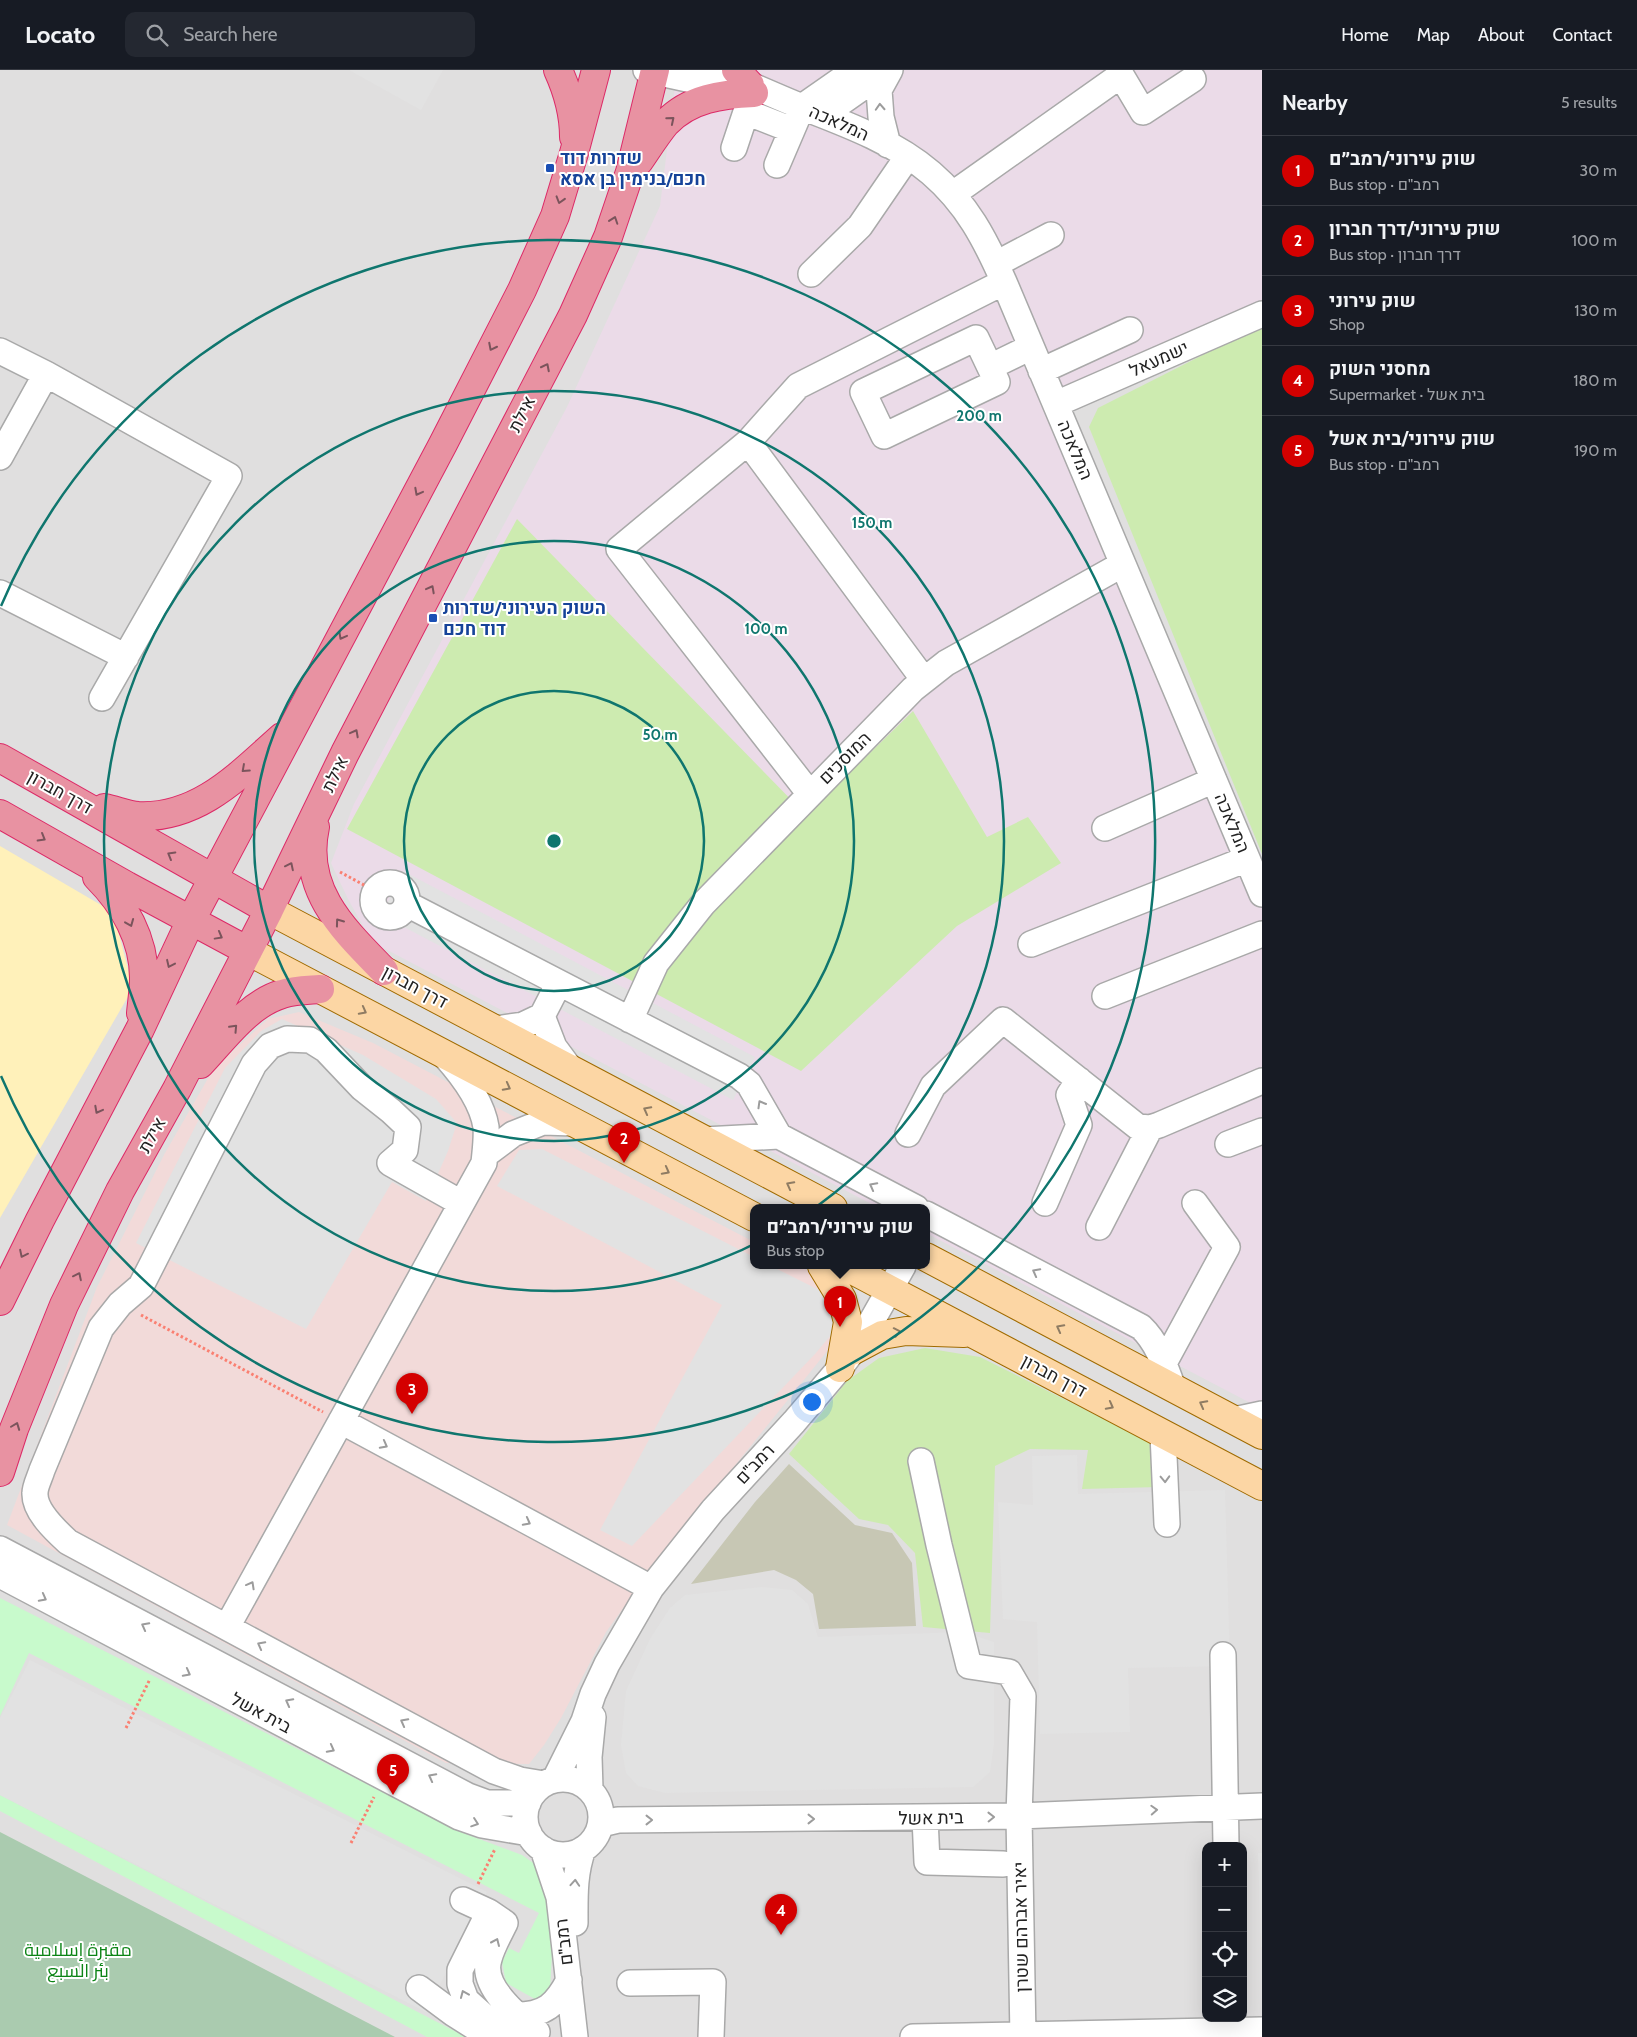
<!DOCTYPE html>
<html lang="en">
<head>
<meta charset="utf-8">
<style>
  :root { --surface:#171b24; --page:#242831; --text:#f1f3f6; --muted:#9ea1a6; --line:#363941; --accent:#d40000 }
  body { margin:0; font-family:Cabin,Cairo,Heebo,sans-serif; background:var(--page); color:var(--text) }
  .controls { position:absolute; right:15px; bottom:15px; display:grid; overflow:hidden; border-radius:10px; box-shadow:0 5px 20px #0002 }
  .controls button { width:45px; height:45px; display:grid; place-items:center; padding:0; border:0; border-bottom:1px solid var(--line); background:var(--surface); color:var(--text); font:25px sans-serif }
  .you { position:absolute; left:811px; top:1331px; width:18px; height:18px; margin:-12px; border:4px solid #fff; border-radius:50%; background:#1a73e8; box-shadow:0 0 0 8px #1a73e833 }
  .badge { display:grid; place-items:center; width:32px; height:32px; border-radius:50%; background:var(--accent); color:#fff; font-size:16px; font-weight:700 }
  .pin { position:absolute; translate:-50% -41px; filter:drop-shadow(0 1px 2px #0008) }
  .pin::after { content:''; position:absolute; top:26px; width:18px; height:15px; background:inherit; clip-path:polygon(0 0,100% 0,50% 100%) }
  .popup { position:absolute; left:750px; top:1134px; width:180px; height:65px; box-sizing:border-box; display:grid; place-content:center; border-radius:10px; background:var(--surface); filter:drop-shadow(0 1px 4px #0005); font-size:16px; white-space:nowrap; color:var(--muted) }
  .popup b { font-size:19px; color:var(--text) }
  .popup::after { content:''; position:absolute; left:50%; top:100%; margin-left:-10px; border:10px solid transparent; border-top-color:var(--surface) }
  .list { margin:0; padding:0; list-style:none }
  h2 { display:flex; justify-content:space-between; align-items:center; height:65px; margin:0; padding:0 20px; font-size:21px }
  h2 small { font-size:16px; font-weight:400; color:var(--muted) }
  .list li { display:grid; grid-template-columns:32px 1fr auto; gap:15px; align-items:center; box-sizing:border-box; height:70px; padding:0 20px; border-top:1px solid var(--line) }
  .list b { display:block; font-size:19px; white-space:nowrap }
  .list p { margin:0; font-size:16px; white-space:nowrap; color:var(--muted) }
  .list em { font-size:16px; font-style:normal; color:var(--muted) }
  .icon { flex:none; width:28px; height:28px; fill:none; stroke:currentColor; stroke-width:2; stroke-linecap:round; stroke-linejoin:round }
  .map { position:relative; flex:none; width:1262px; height:1967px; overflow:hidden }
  header { display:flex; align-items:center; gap:30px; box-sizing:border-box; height:70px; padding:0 25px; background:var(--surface); border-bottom:1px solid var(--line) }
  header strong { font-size:24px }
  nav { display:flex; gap:28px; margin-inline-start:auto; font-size:18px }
  .search { width:350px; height:45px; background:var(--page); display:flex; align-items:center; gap:12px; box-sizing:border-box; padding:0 18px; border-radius:10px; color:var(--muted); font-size:19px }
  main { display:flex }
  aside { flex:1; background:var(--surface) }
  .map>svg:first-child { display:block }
  .residential { fill:#e0dfdf; fill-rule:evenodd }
  .commercial { fill:#f2dad9 }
  .industrial { fill:#ebdbe8 }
  .construction { fill:#c7c7b4 }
  .grass { fill:#cdebb0 }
  .sand { fill:#fff1ba }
  .cemetery { fill:#aacbaf }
  .park { fill:#c8facc }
  .parking { fill:#e2e2e2 }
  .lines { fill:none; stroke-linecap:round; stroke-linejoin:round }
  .minor-casing { stroke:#a9a9a9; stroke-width:28 }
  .major-casing { stroke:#a06b00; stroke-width:30 }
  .highway-casing { stroke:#dc2a67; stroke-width:30 }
  .path { stroke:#fa8072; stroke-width:3; stroke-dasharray:2.5 2.5; stroke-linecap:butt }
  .minor { stroke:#fff; stroke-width:25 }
  .major { stroke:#fcd6a4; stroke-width:28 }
  .highway { stroke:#e892a2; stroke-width:28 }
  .oneway { stroke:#9c9c9c }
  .oneway2 { stroke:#7b545c }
  .oneway3 { stroke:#8f7c63 }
  .ring { fill:none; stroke:#0f766e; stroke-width:2.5 }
  .transit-dot { fill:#1a4fb4; stroke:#fff; stroke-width:2 }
  .labels { text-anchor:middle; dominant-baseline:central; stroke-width:4; stroke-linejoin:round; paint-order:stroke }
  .street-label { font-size:18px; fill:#222; stroke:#fff }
  .transit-label { font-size:18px; font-weight:bold; fill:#164399; stroke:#fff; text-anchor:start }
  .park-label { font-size:18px; fill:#0c8416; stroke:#fff }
  .centre { fill:#0f766e; stroke:#fff; stroke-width:2.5 }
  .ring-label { font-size:15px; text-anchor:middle; font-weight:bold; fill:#0f766e; stroke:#fff; stroke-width:4; stroke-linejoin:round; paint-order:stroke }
</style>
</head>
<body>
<header>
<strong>Locato</strong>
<div class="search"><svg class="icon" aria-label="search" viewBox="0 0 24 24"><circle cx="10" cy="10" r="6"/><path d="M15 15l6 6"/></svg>Search here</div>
<nav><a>Home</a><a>Map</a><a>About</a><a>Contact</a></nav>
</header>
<main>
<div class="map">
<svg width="1262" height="1967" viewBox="0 0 1262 1967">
  <rect width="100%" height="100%" fill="#f2efe9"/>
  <!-- residential -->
  <path class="residential" d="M 0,0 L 1262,0 L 1262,1967 L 0,1967 ZM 754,1138 L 926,1138 L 926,1196 L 754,1196 ZM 1206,1776 L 1243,1776 L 1243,1948 L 1206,1948 Z"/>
  <!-- commercial -->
  <path class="commercial" d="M 299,942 L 373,973 L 754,1172 L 754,1196 L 799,1196 L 815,1204 L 836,1234 L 828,1280 L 650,1501 L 606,1562 L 561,1648 L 544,1675 L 529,1694 L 446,1693 L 7,1455 L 97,1217 L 165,1083 L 214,998 L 268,949 Z"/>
  <!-- industrial -->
  <path class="industrial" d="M 677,0 L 1262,0 L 1262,251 L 1071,339 L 1262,793 L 1262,1339 L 926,1163 L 926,1138 L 879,1138 L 372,872 L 348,829 L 331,793 L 354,734 L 567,337 L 660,136 Z"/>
  <!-- construction -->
  <path class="construction" d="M 789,1394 L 855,1455 L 892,1463 L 912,1493 L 916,1556 L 819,1559 L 813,1524 L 796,1510 L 774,1500 L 691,1514 L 755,1432 Z"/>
  <!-- grass -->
  <path class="grass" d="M 1262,255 L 1262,784 L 1089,357 L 1098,338 Z
    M 517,449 L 806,745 L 913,641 L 987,767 L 1028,747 L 1061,793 L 957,856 L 801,1001 L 347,759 Z
    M 925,1278 L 980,1287 L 1151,1373 L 1159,1417 L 1082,1419 L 1088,1380 L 1030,1379 L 995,1396 L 990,1563 L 923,1557 L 915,1483 L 888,1455 L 859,1449 L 789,1384 L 847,1311 L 879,1288 Z"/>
  <!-- sand -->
  <path class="sand" d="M 0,776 L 113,842 L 133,918 L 0,1148 Z"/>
  <!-- cemetery -->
  <path class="cemetery" d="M 0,1762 L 395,1967 L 0,1967 Z"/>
  <!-- park -->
  <path class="park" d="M 0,1528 L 463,1763 L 522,1785 L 539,1797 L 554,1841 L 550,1922 L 542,1933 L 506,1913 L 502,1892 L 509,1878 L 519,1883 L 539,1843 L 29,1583 L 0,1646 Z
    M 0,1725 L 466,1967 L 427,1967 L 0,1741 Z"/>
  <!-- parking -->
  <path class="parking" d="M 349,0 L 443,0 L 421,40 Z
    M 403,801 L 755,987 L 733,1030 L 381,845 Z
    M 282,949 L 363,985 L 436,1029 L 457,1053 L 448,1081 L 426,1131 L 392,1112 L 306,1259 L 136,1173 L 225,998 L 261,961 Z
    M 542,1079 L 754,1187 L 754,1196 L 771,1196 L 825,1223 L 834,1247 L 831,1265 L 815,1284 L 632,1476 L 600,1460 L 722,1235 L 497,1116 L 519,1080 Z
    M 1077,1385 L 1078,1424 L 1225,1420 L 1230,1596 L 1128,1598 L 1130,1662 L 1040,1664 L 1037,1552 L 1003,1549 L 998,1432 L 1033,1435 L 1032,1386 Z
    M 762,1517 L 792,1520 L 808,1534 L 818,1567 L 963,1562 L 994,1572 L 994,1674 L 990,1702 L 973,1717 L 665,1723 L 638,1716 L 626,1703 L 621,1675 L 626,1621 L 650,1569 L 670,1538 L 685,1525 Z
    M 30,1590 L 487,1822 L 426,1942 L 0,1725 L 0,1648 Z
    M 1258,1783 L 1262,1783 L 1262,1877 L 1261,1877 Z"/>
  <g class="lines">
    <!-- minor casing -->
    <g class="minor-casing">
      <path id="minor" d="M 646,0 L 738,20
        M 715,0 C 744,12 773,25 802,37 C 846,54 895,72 931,103 C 967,134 985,169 1004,212 L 1262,824
        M 802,37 L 855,0
        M 823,45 L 887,0
        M 888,75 L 881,47 L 879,20 L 890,0
        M 734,78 L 746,42 L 792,60
        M 777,95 L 798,46
        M 953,124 L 1121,5 L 1143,42 L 1193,9
        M 996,194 L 1051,165
        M 811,204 L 860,156 L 908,86
        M 976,268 L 997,312 L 884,366 L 863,322 Z
        M 0,281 L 46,304 L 229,406 L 102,628
        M 990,297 L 1031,277
        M 1041,301 L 1130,260
        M 1056,334 L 1262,244
        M 748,372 L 924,610
        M 0,387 L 46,304
        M 0,523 L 126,587
        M 810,724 L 619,479 L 748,372 L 798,316 L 1004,212
        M 1105,758 L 1214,710
        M373 830a17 17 0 1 1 34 0a17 17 0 1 1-34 0Z
        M 407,834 L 739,1006 L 749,1014 L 779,1066
        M 1031,874 L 1247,789
        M 1105,926 L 1262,864
        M 542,946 L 554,977 L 571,1000
        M 630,950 L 656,893 L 703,834 L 913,619 L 946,593 L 1123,494
        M 495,959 L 523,955 L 542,946 L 559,913
        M 908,1064 L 933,1016 L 1003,950 L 1138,1057 L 1150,1058 L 1159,1055 L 1262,1011
        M 704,1070 L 779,1066 L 916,1138
        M 1228,1074 L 1262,1061
        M 485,1085 L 513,1064 L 543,1052 L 574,1053
        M 461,1133 L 390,1093 L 405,1080 L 408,1057 L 391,1041 L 362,1018 L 326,980 L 310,970 L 287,969 L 270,976 L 254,994 L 141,1216 L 120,1234 L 101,1258 L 42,1400 C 40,1407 35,1416 35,1423 C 34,1441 56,1461 68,1472 L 494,1701 L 520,1710 L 544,1714
        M 1045,1133 L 1079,1055 L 1069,1025 L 1079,1010
        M 926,1144 L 1141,1257 C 1158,1273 1165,1296 1173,1318
        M 1099,1157 L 1150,1058
        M 1164,1293 L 1227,1177 L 1195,1133
        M 1234,1350 L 1262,1344
        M 341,1351 L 651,1518
        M 1163,1364 L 1167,1454
        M 921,1391 L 939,1475 L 969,1596 L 1009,1602 L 1023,1626 L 1019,1746 L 1023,1967
        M 0,1479 L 468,1726 L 487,1733 L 528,1733
        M 0,1505 L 459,1747 L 482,1755 L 529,1763
        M 227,1557 L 484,1093 C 485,1082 487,1069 486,1057 C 482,1031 462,1005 445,986
        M 1223,1585 L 1226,1776
        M 555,1709 L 584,1651 L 593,1624 L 607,1594 L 651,1518 L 713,1440 L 794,1352 L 840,1298 L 862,1268 L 903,1196
        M525 1747a38 38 0 1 1 76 0a38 38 0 1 1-76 0Z
        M 590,1719 L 589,1687 L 593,1647
        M 925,1748 L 927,1792 L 1003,1794
        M 601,1754 L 618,1750 L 1019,1746 L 1262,1736
        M 543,1779 L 559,1827 L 575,1967
        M 463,1830 L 489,1842 L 460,1900 L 460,1914 L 466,1930 L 486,1948 L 533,1967
        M 489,1842 L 505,1853 C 499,1865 492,1877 489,1889 C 480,1916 518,1947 537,1962
        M 575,1853 C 575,1827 574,1804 583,1779
        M 630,1913 L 713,1912 L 711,1967
        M 419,1918 L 454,1944 L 489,1966
        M 516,1945 C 545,1945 556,1935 569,1910
        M 913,1967 L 1262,1960"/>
    </g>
    <!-- major casing -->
    <g class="major-casing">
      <path id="major" d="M 269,840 L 833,1138
        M 248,881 L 754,1147
        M 926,1187 L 1262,1365
        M 822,1196 L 842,1229 L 848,1252 L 840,1298
        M 845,1196 L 1262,1416
        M 852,1281 L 882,1265 L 906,1261 L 964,1263"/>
    </g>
    <!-- highway casing -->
    <g class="highway-casing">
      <path id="highway" d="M 558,0 C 568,22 574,43 574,67
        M 736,0 L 750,15
        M 639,91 C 648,78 656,65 666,53 C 690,28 722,24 754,23
        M 0,688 L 269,840
        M 104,738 C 115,740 127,745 138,746 C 199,749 240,704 282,667
        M 0,744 L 127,816 L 248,881
        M 315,757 C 301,820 344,860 384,901
        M 97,807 C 124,834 144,869 144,908 C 144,920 142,932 141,943
        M 200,994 C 223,970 248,934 282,924 C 294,920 307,920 320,919
        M 0,1231 L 40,1150 L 140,959 L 191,850 L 443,374 L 522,220 L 555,146 L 574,83 L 596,0
        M 0,1402 L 14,1359 L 64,1235 L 120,1121 L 177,1019 L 269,840 L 345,683 L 573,245 L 608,167 L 630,102 L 655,0"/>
    </g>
    <!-- path -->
    <path class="path" d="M 340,802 L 375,821
      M 141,1245 L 323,1342
      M 126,1658 L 150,1609
      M 351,1773 L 374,1727
      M 478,1814 L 495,1779"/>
    <!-- minor -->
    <use href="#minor" class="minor"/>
    <!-- major -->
    <use href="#major" class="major"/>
    <!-- highway -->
    <use href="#highway" class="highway"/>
  </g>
  <!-- one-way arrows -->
  <defs><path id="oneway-chevron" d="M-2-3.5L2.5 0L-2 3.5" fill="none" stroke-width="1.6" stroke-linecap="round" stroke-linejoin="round" transform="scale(1.25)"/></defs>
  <g class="oneway">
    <use href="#oneway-chevron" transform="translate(880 37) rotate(-93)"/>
    <use href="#oneway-chevron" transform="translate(761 1034) rotate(-120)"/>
    <use href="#oneway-chevron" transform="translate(873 1116) rotate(-152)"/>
    <use href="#oneway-chevron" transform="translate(1036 1202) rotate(-152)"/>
    <use href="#oneway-chevron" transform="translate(384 1375) rotate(28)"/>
    <use href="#oneway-chevron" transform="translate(1165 1409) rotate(88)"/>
    <use href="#oneway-chevron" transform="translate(527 1452) rotate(28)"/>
    <use href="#oneway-chevron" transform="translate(251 1515) rotate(-61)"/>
    <use href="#oneway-chevron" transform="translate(43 1528) rotate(28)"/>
    <use href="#oneway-chevron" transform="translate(145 1556) rotate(-152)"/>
    <use href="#oneway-chevron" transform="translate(261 1575) rotate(-152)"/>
    <use href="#oneway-chevron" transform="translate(187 1603) rotate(28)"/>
    <use href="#oneway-chevron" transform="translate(289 1632) rotate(-152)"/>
    <use href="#oneway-chevron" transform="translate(404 1652) rotate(-152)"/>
    <use href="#oneway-chevron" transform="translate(331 1679) rotate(28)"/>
    <use href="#oneway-chevron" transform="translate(432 1707) rotate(-152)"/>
    <use href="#oneway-chevron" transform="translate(1154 1740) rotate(-3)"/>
    <use href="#oneway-chevron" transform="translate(991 1747) rotate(-1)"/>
    <use href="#oneway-chevron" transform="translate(811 1749)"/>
    <use href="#oneway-chevron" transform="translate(649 1750)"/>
    <use href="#oneway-chevron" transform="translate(475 1753) rotate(19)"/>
    <use href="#oneway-chevron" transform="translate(575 1813) rotate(-86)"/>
    <use href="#oneway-chevron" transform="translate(496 1872) rotate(-66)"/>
    <use href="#oneway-chevron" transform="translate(464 1924) rotate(-113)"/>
  </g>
  <g class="oneway2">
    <use href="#oneway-chevron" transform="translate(671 50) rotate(-40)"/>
    <use href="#oneway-chevron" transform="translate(560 130) rotate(107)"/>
    <use href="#oneway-chevron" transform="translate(614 150) rotate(-71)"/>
    <use href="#oneway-chevron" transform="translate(492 277) rotate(117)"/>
    <use href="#oneway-chevron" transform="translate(546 297) rotate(-63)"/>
    <use href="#oneway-chevron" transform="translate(418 422) rotate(118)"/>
    <use href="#oneway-chevron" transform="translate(431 519) rotate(-62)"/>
    <use href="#oneway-chevron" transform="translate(342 566) rotate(118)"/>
    <use href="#oneway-chevron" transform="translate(355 663) rotate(-62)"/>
    <use href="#oneway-chevron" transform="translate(245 699) rotate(138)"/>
    <use href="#oneway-chevron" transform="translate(42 768) rotate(30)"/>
    <use href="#oneway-chevron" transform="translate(171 785) rotate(-150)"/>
    <use href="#oneway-chevron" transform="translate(290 796) rotate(-64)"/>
    <use href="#oneway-chevron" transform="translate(339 852) rotate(-126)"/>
    <use href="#oneway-chevron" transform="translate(130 853) rotate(68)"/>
    <use href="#oneway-chevron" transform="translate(219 866) rotate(29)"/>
    <use href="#oneway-chevron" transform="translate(170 894) rotate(115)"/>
    <use href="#oneway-chevron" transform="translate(234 958) rotate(-47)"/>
    <use href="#oneway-chevron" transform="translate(98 1040) rotate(118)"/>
    <use href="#oneway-chevron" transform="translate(23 1184) rotate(116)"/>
    <use href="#oneway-chevron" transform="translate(78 1206) rotate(-64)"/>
    <use href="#oneway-chevron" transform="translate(16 1356) rotate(-69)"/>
  </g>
  <g class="oneway3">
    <use href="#oneway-chevron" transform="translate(363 941) rotate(28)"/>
    <use href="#oneway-chevron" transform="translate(507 1017) rotate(28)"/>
    <use href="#oneway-chevron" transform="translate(647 1040) rotate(-152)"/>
    <use href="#oneway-chevron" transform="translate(666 1101) rotate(28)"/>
    <use href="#oneway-chevron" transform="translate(790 1115) rotate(-152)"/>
    <use href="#oneway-chevron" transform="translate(1060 1258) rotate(-152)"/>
    <use href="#oneway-chevron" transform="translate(897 1262) rotate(-11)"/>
    <use href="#oneway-chevron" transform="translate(1203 1334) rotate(-152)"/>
    <use href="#oneway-chevron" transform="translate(1110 1336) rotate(28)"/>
  </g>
  <!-- distance rings -->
  <g class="ring">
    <circle cx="554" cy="771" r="150"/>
    <circle cx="554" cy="771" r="300"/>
    <circle cx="554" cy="771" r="450"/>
    <path d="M1 536A601 601 0 1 1 1 1006"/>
  </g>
  <!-- markers -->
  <g class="transit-dot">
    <rect x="545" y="93" width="10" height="10" rx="2.5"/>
    <rect x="428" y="543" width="10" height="10" rx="2.5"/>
  </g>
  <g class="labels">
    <!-- street labels -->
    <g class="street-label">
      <text transform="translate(839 53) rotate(24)">המלאכה</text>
      <text transform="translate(1159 289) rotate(-24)">ישמעאל</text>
      <text transform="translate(522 344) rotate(-63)">אילת</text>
      <text transform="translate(1075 380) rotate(67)">המלאכה</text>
      <text transform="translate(845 688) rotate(-45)">המוסכים</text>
      <text transform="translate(335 704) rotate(-64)">אילת</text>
      <text transform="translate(60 722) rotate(29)">דרך חברון</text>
      <text transform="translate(1232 753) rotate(67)">המלאכה</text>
      <text transform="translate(415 917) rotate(28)">דרך חברון</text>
      <text transform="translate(152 1065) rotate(-61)">אילת</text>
      <text transform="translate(1054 1306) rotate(28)">דרך חברון</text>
      <text transform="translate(755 1394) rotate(-47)">רמב"ם</text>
      <text transform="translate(261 1643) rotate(28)">בית אשל</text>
      <text transform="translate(931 1748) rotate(-1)">בית אשל</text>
      <text transform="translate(1021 1857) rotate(-91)">יאיר אברהם שטרן</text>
      <text transform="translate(564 1872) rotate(-97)">רמב"ם</text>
    </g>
    <!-- transit labels -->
    <g class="transit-label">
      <text x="560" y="88">שדרות דוד<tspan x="560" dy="21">חכם/בנימין בן אסא</tspan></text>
      <text x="443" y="538">השוק העירוני/שדרות<tspan x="443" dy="21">דוד חכם</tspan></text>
    </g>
    <!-- park labels -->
    <g class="park-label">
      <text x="78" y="1880">مقبرة إسلامية<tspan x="78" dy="21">بئر السبع</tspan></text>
    </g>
  </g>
  <circle cx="554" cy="771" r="8" class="centre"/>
  <g class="ring-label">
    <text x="979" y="351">200 m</text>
    <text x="872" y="458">150 m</text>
    <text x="766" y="564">100 m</text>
    <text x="660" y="670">50 m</text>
  </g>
</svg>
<div class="controls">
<button>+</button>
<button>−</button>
<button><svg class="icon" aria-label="locate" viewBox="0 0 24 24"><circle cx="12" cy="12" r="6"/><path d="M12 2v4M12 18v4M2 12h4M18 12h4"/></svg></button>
<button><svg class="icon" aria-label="layers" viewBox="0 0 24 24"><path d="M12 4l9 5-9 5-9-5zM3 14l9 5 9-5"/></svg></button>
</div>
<div class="you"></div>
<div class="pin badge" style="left:840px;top:1257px">1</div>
<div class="popup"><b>שוק עירוני/רמב״ם</b>Bus stop</div>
<div class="pin badge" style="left:624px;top:1093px">2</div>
<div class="pin badge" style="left:412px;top:1344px">3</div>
<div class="pin badge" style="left:781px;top:1865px">4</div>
<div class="pin badge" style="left:393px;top:1725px">5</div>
</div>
<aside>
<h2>Nearby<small>5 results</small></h2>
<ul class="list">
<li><span class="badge">1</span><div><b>שוק עירוני/רמב״ם</b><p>Bus stop · רמב&quot;ם</p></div><em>30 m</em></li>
<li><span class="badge">2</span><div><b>שוק עירוני/דרך חברון</b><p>Bus stop · דרך חברון</p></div><em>100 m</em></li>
<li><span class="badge">3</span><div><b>שוק עירוני</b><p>Shop</p></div><em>130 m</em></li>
<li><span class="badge">4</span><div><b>מחסני השוק</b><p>Supermarket · בית אשל</p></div><em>180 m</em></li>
<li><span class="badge">5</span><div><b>שוק עירוני/בית אשל</b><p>Bus stop · רמב&quot;ם</p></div><em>190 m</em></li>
</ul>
</aside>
</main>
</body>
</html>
